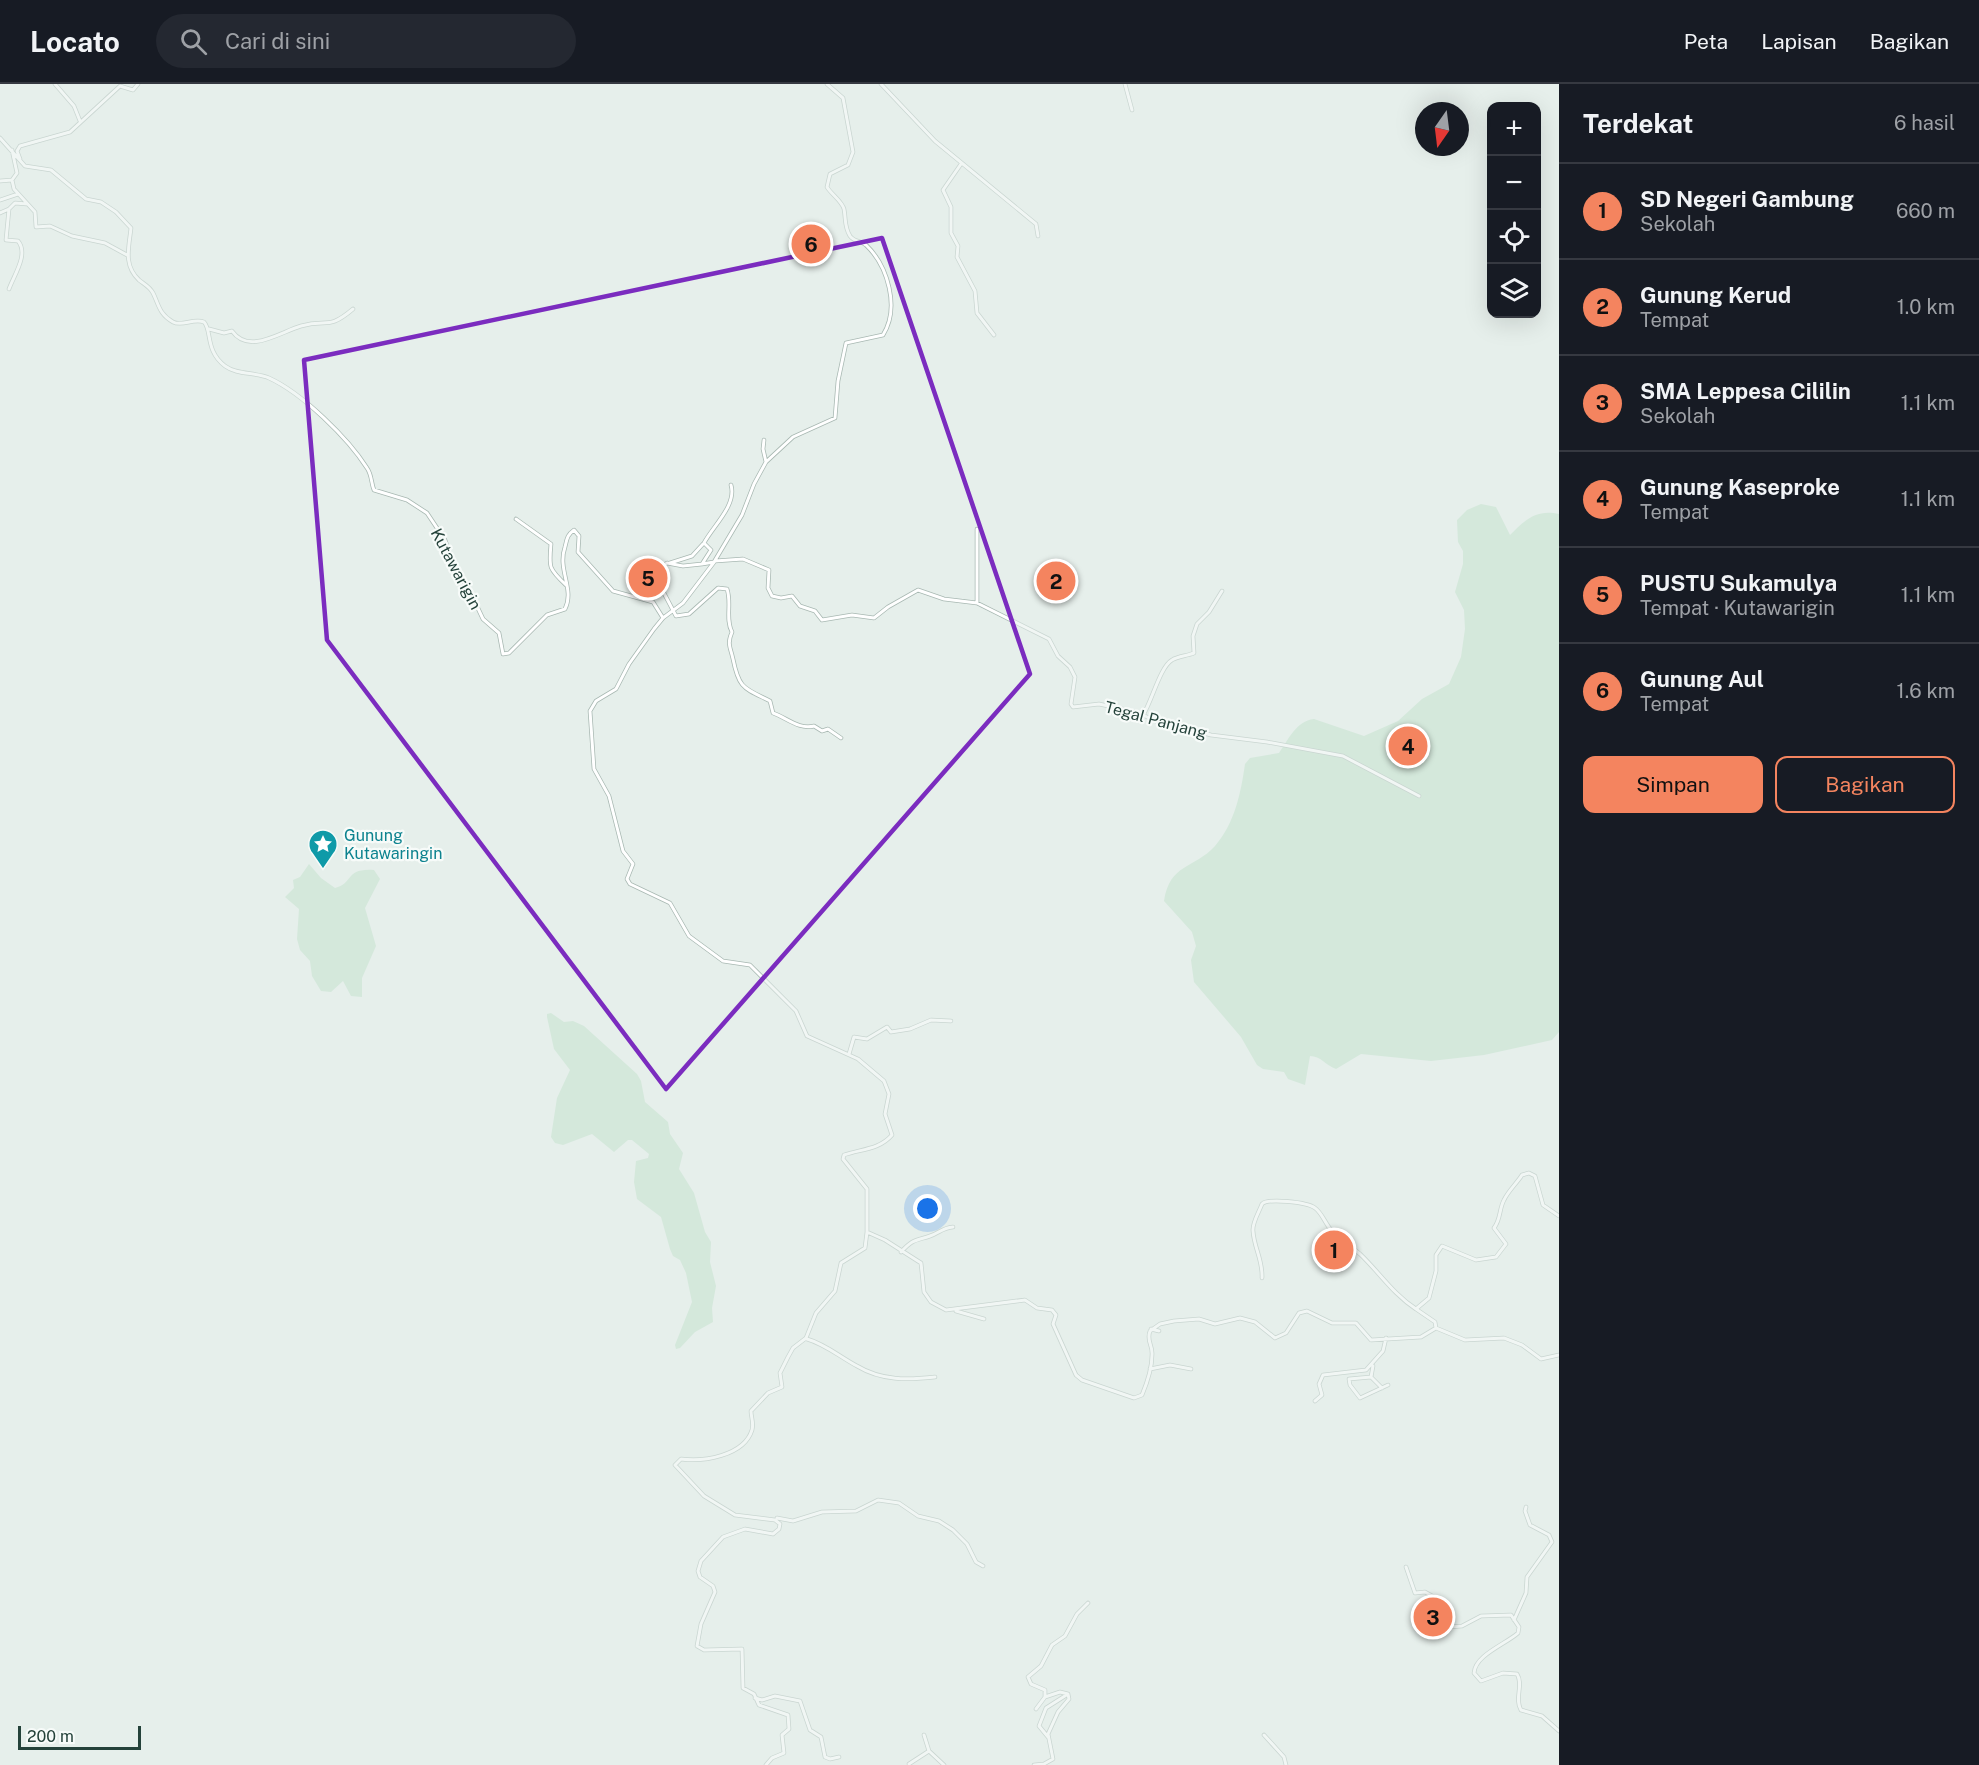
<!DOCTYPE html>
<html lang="id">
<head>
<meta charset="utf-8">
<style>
  :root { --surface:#171b24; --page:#242831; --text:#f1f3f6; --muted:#9ea1a6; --line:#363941; --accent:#f4845f }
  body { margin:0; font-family:"Public Sans",sans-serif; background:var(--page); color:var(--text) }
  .controls { position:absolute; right:18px; top:18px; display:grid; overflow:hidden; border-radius:12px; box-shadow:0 6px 24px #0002 }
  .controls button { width:54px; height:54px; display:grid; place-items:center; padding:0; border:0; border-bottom:2px solid var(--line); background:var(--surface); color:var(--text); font:30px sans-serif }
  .compass { position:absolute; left:1415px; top:18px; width:54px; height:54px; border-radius:50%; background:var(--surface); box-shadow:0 6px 24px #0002; rotate:194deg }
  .scale { position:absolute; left:18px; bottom:15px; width:123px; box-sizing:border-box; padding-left:6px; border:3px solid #24423a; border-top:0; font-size:16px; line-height:21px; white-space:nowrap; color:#24423a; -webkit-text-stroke:4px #f7fbf9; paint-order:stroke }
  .you { position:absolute; left:928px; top:1125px; width:21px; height:21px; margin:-15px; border:4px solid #fff; border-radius:50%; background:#1a73e8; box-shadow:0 0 0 9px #1a73e833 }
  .badge { display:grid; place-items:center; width:39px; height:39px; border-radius:50%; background:var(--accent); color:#111; font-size:20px; font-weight:700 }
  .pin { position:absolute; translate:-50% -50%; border:3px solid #fff; box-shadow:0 2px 6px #0006 }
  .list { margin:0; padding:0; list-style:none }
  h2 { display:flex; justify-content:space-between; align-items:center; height:78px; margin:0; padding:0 24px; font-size:26px }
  h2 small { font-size:20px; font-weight:400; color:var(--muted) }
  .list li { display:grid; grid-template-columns:39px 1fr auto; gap:18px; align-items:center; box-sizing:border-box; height:96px; padding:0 24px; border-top:2px solid var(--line) }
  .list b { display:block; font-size:22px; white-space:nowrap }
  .list p { margin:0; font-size:20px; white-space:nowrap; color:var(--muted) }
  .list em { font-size:20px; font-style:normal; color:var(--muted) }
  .actions { display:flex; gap:12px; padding:18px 24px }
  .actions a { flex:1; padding:14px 0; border:2px solid var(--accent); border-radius:12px; text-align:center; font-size:21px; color:var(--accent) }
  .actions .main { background:var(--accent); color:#111 }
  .icon { flex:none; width:33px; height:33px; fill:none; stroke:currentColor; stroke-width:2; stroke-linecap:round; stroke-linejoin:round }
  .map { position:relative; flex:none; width:1559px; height:1681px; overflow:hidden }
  header { display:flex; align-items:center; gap:36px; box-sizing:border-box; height:84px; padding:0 30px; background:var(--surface); border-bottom:2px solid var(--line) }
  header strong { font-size:28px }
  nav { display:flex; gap:33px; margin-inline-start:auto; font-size:21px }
  .search { width:420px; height:54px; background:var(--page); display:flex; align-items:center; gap:15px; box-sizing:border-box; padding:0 21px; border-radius:33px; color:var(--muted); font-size:22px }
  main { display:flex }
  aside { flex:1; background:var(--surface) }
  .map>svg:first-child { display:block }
  .green { fill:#bfe0c8 }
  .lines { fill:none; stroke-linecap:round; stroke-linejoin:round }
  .minor-casing { stroke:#a8b8b2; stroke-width:4.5 }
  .minor { stroke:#fff; stroke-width:3 }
  .marked { fill:none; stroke:#7b2cbf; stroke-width:4.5; stroke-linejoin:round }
  .labels { text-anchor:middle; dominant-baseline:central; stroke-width:4.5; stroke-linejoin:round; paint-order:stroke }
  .street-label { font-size:16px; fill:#24423a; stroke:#f7fbf9 }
  .culture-label { font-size:16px; fill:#0d838f; stroke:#f7fbf9; text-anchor:start }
</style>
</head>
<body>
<header>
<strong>Locato</strong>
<div class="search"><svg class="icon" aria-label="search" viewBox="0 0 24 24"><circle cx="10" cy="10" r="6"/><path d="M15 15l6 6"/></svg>Cari di sini</div>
<nav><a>Peta</a><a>Lapisan</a><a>Bagikan</a></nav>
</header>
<main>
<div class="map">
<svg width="1559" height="1681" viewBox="0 0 1559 1681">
  <rect width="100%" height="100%" fill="#e6efeb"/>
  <!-- green -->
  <path class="green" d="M 1481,420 L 1496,423 L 1510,451 C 1525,436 1536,425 1559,430 L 1559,948 L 1552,956 L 1484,971 L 1431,977 L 1361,970 L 1336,985 C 1325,981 1321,972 1310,972 L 1305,1001 L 1288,995 L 1284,988 L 1263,985 L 1257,981 L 1241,953 L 1194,898 L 1191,876 L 1196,862 L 1192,848 L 1164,817 C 1170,779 1194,785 1215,762 C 1235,739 1241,708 1245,680 L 1250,674 L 1279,669 C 1289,655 1296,637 1314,635 L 1364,652 L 1398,637 L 1422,615 L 1449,600 L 1461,573 L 1465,545 L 1464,526 L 1455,508 L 1463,480 L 1463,467 L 1458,458 L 1457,436 L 1467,426 Z
    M 309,780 L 321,794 L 335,804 C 354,800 344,784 374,786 L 380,795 L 365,824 L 376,862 L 362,894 L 362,913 L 351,912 L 343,897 L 331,908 L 321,907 L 312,892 L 310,877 L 300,866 L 297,855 L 299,825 L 285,813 L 294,804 L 293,796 L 300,793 Z
    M 551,929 L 564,938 L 573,937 L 584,942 L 637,990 L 641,997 L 645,1018 L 668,1038 L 670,1050 L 683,1069 L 679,1085 L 694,1109 L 705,1148 L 711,1158 L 710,1178 L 716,1202 L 712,1224 L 713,1238 L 695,1248 L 680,1264 L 676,1265 L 675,1261 L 692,1218 L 686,1189 L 680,1176 L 673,1172 L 670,1165 L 661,1133 L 637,1115 L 634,1098 L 636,1077 L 648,1074 L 649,1070 L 632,1056 L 628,1056 L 614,1068 L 592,1050 L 563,1061 L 555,1059 L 551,1053 L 557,1014 L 570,986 L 554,965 L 547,933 L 547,930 Z"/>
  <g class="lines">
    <!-- minor casing -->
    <g class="minor-casing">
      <path id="minor" d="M 55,0 L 74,22 L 80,37
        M 881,0 L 935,57 L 1036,140 L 1038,152
        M 1125,0 L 1132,26
        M 0,54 L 25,82 L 51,86 L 86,115 L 101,118 L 116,128 L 131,144 C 129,163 123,181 139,196 C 144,200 150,203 153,209 C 159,221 159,230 173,238 C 182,243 193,234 204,238 C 212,246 205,267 225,282 C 237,291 255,288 269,294 C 302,309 348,354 367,384 C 372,391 371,399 374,406 L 407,416 L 427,429 L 445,456 L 458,492 L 467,501 L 483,535 L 499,549 L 503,570 L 509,569 L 547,531 L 565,525 C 575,505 557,486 565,463 C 567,455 567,451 574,446 L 579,452 L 578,468 L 613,507 L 653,518 L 663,534
        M 20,75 L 17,67 L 20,62 L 70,48 L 120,2 L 133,6 L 138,0
        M 961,80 L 943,106 L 951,123 L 951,149 L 958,162 L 957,173 L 975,207 L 977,229 L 994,251
        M 12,96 L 14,105 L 35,128 L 36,143 L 50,142 L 72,152 L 105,159 L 127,171
        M 0,97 L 12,96 L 17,89 L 12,66
        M 0,116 L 18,110
        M 0,129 L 9,125
        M 9,205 C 14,191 29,170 18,157 L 6,156 L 9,125 L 15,119 L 27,120
        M 209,245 L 224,249 L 232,247 C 249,271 280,248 301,242 C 328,234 327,247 353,225
        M 764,356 L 763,365 L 766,378
        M 731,401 C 737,421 713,442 704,459 L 711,466 L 702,480 L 714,478 L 742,431 L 754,400 L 766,378 L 793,353 L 835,334 L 838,297 L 846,259 L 883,251 C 900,224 888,182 866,161 C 860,156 854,158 850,152 C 844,142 846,135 844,125 C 842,117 831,110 827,103 L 830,90 L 848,81 L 853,68 L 843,14 L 827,0
        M 516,435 L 551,460 C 549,483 548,484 566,501
        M 977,445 L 977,519
        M 670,479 L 692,472 L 703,460
        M 702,480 L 683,482 L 667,479 L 655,487 L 656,494 L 676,532 L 689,530 L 718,504 L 727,505 C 732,519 725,535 732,548 C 727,560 730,562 733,575 C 739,605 744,604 770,617 L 773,629 C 787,634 799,646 814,642 L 822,647 L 828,645 L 841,654
        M 1143,631 C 1152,617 1160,583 1172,576 C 1178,572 1187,572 1194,569 L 1193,552 L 1197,540 L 1209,528 L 1222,507
        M 1419,712 L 1343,672 L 1267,658 L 1211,651 L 1156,637 L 1136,628 L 1099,620 L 1073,623 L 1071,620 L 1075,593 L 1070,583 L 1058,572 L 1049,555 L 977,519 L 944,515 L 918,506 L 888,523 L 874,534 L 852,531 L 822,536 L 815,527 L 800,522 L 792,512 L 781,514 L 772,512 L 768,504 L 769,486 L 743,475 L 715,477 L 683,519 L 663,534 L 654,545 L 629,580 L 616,605 L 596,617 L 590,627 L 594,685 L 609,712 L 623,767 L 633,780 L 627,795 L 630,800 L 670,819 L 689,852 L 723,877 L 750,881 L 796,927 L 807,952 L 858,975 L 884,997 L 889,1010 L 885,1030 L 892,1051 C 879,1066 861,1065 844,1071 L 843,1075 L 867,1105 L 867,1148 L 885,1156 L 921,1179 L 924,1208 L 931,1218 L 946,1226 L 1025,1216 L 1037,1224 L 1052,1226 L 1056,1231 L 1053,1240 L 1076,1291 L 1082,1296 L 1134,1314 L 1142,1311 C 1147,1299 1152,1285 1152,1271 C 1153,1261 1146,1257 1150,1247 L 1160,1240 L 1174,1237 L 1199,1235 L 1215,1240 L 1240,1234 L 1255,1238 L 1275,1254 L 1286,1249 L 1299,1229 L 1307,1227 L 1332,1239 L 1356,1239 L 1371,1256 L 1421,1253 L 1436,1244
        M 849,970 L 854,953 L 867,955 L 887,943 L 891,948 L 910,945 L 931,936 L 951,937
        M 1559,1132 L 1543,1121 L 1535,1092 L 1529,1089 L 1522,1091 C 1517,1099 1508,1107 1504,1116 C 1499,1125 1501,1135 1494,1144 L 1506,1160 L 1496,1173 L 1476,1176 L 1442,1162 L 1436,1171 L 1436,1187 L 1429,1214 L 1416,1225 L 1435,1238 L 1436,1244 L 1465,1256 L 1504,1254 L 1522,1261 L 1541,1275 L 1559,1271
        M 901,1168 C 913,1155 915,1157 930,1152 C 939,1149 942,1144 953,1143
        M 1262,1194 C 1263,1176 1254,1164 1253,1147 C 1252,1139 1259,1128 1262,1120 C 1268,1114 1307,1118 1315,1124 C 1322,1129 1325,1139 1331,1146 C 1340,1155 1350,1162 1360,1170 C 1379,1188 1393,1210 1416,1225
        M 956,1227 L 984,1235
        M 1151,1245 L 1159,1247
        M 807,1255 C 825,1260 840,1273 857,1282 C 882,1297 908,1296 935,1293
        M 1373,1282 L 1371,1293 L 1349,1295 L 1350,1301 L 1360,1314 L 1388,1301
        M 1150,1285 L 1170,1281 L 1191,1285
        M 1371,1293 L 1382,1304
        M 1315,1317 L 1322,1311 L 1319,1300 L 1323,1291 L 1366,1286 L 1383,1267 L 1386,1254
        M 777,1434 L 793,1437 L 822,1428 L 856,1427 L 878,1416 L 899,1419 L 918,1432 L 939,1437 L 953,1446 L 967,1460 L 976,1478 L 983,1482
        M 1406,1483 L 1415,1509 L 1425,1508 L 1434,1513 L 1440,1532 L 1449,1543 L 1462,1542 L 1481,1532 L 1511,1531 L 1519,1543 L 1518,1549 C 1506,1560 1475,1571 1474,1589 L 1481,1597 L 1503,1589 L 1517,1590 C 1524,1601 1514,1614 1521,1626 L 1542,1632 L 1559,1647
        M 1514,1536 L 1526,1509 L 1527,1493 L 1552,1458 L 1549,1451 L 1530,1441 L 1525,1427 L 1526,1423
        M 755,1614 L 762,1616 L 775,1612 L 800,1617 L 810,1646 L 821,1653 L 825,1673 L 830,1675 L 839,1673
        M 1036,1625 L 1045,1613
        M 924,1651 L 929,1667
        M 1264,1651 L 1284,1673 L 1286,1681
        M 1048,1653 L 1039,1642 L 1046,1624 L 1068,1610
        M 909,1680 L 929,1667 L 944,1681
        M 766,1681 L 772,1674 L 784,1669 L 782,1651 L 789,1645 L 788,1631 L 759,1621 L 754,1610 L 743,1604 L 742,1565 L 704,1566 L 697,1562 L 701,1540 L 715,1508 L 713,1502 L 700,1493 L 698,1487 L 701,1477 L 723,1453 L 745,1445 L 773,1450 L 779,1445 L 780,1440 L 775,1436 L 735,1431 L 704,1412 L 675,1381 L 681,1375 C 703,1378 744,1372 752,1346 C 754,1339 751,1333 751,1327 L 768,1309 L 782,1303 L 780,1289 L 788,1273 L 793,1264 L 806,1254 L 816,1229 L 835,1207 L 841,1179 L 865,1164 L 867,1148
        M 1034,1681 L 1044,1680 L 1053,1675 L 1048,1650 L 1058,1628 L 1069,1615 L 1068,1610 L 1060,1608 L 1045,1613 L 1045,1606 L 1031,1600 L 1028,1593 L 1041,1582 L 1052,1561 L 1065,1552 L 1077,1530 L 1088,1519"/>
    </g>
    <!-- minor -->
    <use href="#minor" class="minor"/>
  </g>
  <!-- marked area -->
  <path d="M0 0H1559V1681H0ZM 882,154 L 1030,590 L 666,1005 L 327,556 L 304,276 Z" fill="#e6efeb" fill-opacity=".55" fill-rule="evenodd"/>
  <path class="marked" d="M 882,154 L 1030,590 L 666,1005 L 327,556 L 304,276 Z"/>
  <!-- icons -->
  <defs>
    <g id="sight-pin" transform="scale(1.5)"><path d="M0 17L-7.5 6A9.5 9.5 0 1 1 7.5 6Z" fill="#0f9aa8" stroke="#f7fbf9"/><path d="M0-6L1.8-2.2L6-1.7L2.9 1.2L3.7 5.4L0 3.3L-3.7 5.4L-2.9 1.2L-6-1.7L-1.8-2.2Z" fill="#fff"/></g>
  </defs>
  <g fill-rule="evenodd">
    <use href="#sight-pin" x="323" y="760"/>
  </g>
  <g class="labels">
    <!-- street labels -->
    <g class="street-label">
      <text transform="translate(456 485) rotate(62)">Kutawarigin</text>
      <text transform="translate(1156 636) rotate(15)">Tegal Panjang</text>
    </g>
    <!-- culture labels -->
    <g class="culture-label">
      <text x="344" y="751">Gunung<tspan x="344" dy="18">Kutawaringin</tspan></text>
    </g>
  </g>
</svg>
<div class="controls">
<button>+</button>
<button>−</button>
<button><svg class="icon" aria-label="locate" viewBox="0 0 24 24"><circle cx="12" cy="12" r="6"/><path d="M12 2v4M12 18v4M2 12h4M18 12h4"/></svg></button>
<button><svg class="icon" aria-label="layers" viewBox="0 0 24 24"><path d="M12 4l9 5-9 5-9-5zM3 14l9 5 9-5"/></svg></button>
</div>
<svg class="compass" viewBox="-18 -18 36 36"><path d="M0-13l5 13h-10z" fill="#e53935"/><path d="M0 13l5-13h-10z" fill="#9ea1a6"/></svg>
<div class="scale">200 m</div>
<div class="you"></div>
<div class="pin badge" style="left:1334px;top:1166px">1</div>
<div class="pin badge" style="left:1056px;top:497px">2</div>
<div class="pin badge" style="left:1433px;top:1533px">3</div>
<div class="pin badge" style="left:1408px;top:662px">4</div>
<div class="pin badge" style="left:648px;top:494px">5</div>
<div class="pin badge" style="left:811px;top:160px">6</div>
</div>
<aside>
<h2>Terdekat<small>6 hasil</small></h2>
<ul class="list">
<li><span class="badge">1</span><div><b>SD Negeri Gambung</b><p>Sekolah</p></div><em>660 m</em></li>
<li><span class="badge">2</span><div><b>Gunung Kerud</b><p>Tempat</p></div><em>1.0 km</em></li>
<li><span class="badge">3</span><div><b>SMA Leppesa Cililin</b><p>Sekolah</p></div><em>1.1 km</em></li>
<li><span class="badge">4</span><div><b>Gunung Kaseproke</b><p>Tempat</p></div><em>1.1 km</em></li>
<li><span class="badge">5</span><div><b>PUSTU Sukamulya</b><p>Tempat · Kutawarigin</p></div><em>1.1 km</em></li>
<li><span class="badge">6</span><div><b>Gunung Aul</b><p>Tempat</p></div><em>1.6 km</em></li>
</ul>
<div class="actions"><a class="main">Simpan</a><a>Bagikan</a></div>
</aside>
</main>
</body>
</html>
